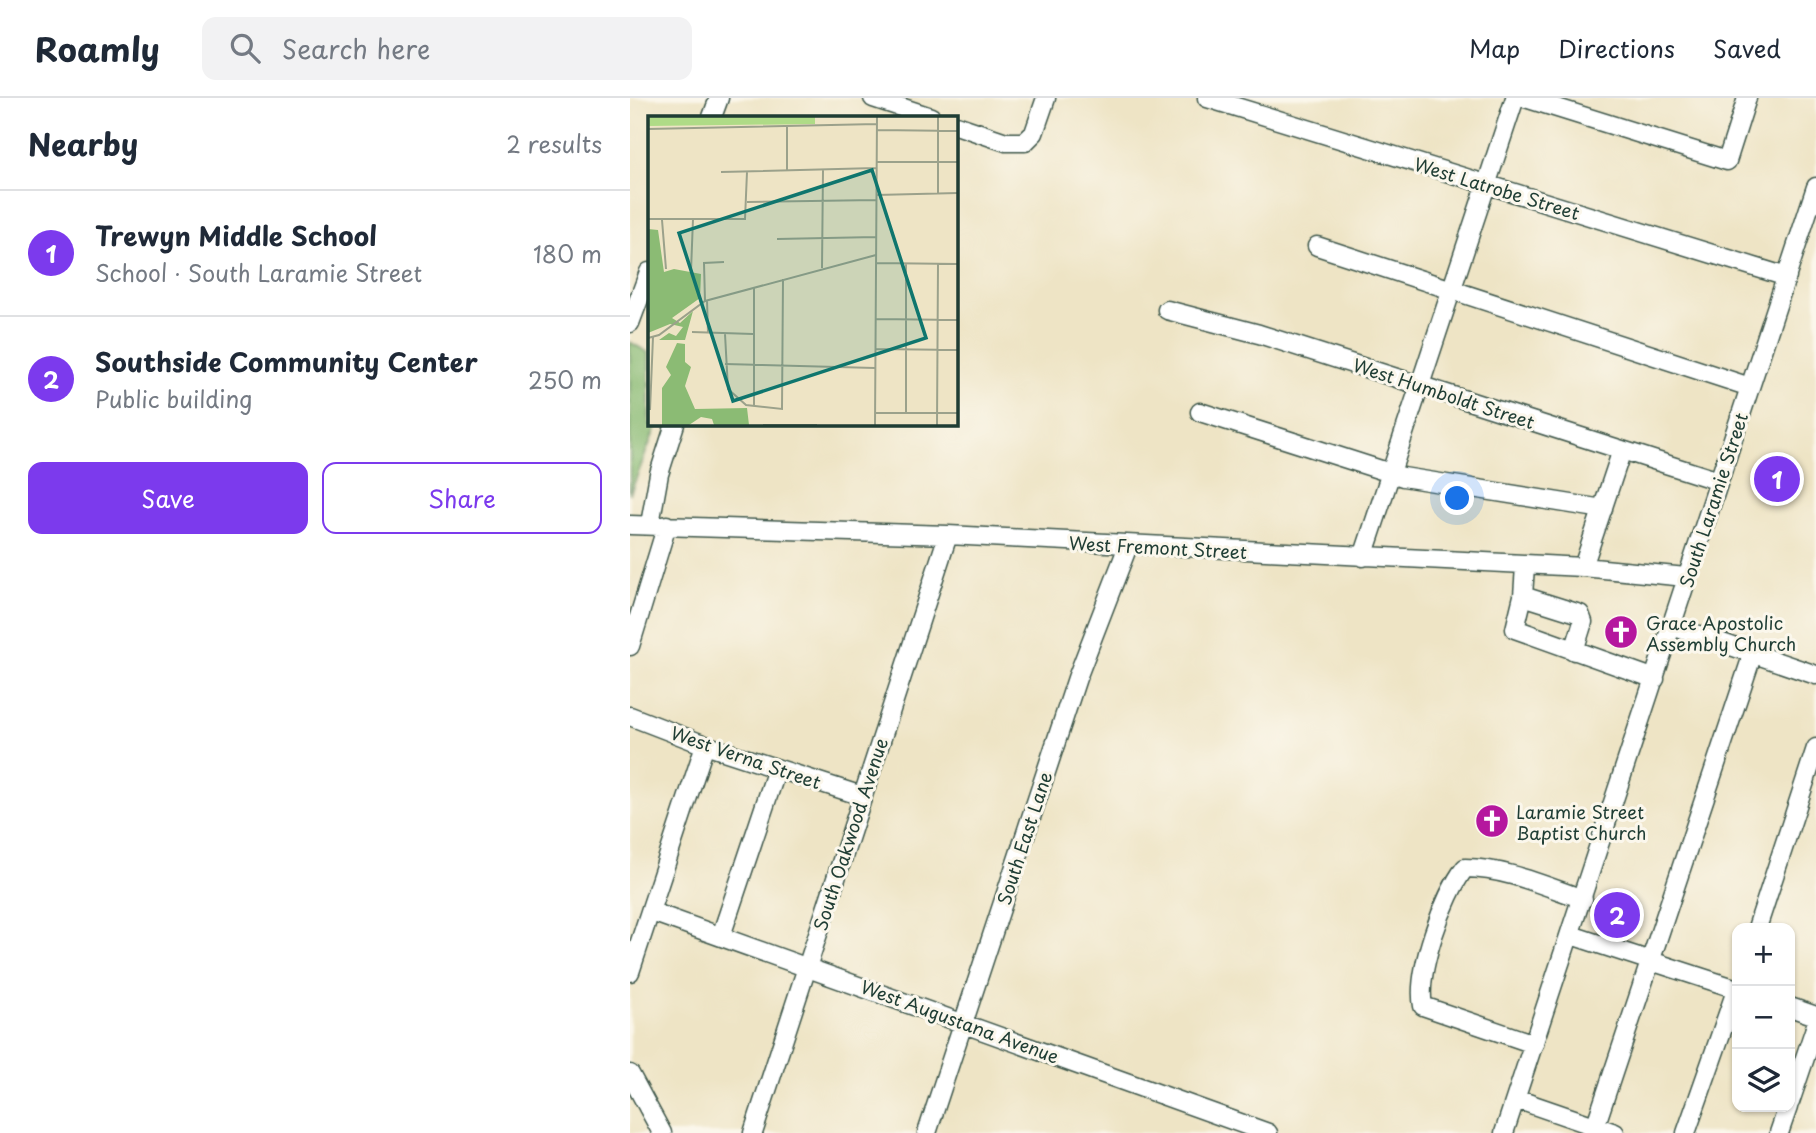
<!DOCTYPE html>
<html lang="en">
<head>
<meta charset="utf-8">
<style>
  :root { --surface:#fff; --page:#f2f2f3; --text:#1f2937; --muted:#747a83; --line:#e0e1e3; --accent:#7c3aed }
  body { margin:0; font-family:"Playpen Sans",sans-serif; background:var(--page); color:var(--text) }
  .controls { position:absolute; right:21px; bottom:21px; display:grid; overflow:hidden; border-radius:14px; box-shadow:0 2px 5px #0004 }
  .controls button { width:63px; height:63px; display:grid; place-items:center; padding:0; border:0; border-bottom:2px solid var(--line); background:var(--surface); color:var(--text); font:35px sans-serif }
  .you { position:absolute; left:828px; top:401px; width:24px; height:24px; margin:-18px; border:5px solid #fff; border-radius:50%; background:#1a73e8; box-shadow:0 0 0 10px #1a73e833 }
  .badge { display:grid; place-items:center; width:46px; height:46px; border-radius:50%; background:var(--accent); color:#fff; font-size:23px; font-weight:700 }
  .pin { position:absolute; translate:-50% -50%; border:4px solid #fff; box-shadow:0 2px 7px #0006 }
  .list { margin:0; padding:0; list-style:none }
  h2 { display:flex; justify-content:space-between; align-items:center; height:91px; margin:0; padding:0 28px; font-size:30px }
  h2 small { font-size:23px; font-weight:400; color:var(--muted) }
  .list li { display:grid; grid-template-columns:46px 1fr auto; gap:21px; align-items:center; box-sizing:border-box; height:126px; padding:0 28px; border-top:2px solid var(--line) }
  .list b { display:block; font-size:26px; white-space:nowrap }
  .list p { margin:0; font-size:23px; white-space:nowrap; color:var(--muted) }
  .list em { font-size:23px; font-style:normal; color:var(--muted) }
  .actions { display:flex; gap:14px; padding:21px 28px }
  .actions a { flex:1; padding:16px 0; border:2px solid var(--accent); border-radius:14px; text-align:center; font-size:24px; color:var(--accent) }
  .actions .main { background:var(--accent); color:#fff }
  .icon { flex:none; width:38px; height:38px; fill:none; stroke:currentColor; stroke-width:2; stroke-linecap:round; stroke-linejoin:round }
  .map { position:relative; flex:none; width:1186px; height:1035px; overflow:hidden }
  header { display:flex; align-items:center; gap:42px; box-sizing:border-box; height:98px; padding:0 35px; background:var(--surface); border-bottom:2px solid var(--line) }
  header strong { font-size:33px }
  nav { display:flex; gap:38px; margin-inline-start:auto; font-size:24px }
  .search { width:490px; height:63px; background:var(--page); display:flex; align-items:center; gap:18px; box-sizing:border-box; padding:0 24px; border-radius:14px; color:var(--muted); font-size:26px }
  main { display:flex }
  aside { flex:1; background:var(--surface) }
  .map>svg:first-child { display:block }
  .forest { fill:#8bbb74; stroke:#557c54; stroke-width:2 }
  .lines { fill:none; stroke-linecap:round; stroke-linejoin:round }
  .minor-casing { stroke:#3e564a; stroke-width:21 }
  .minor { stroke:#fff; stroke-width:18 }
  .labels { text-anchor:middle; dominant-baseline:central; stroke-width:6; stroke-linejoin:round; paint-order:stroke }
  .street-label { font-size:18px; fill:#1f3d34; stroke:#fbf7ec }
  .poi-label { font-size:18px; fill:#1f3d34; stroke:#fbf7ec; text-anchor:start }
  .inset-road { fill:none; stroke:#9ba18b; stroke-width:2 }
  .view { fill:#0f766e; fill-opacity:0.15; stroke:#0f766e; stroke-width:3.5 }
  .inset-edge { fill:none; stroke:#1f3d34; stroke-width:3.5 }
</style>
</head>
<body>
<header>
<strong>Roamly</strong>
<div class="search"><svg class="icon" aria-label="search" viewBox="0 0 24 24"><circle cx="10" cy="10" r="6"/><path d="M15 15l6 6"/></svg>Search here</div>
<nav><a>Map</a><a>Directions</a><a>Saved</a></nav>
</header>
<main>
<aside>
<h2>Nearby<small>2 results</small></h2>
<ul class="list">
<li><span class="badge">1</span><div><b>Trewyn Middle School</b><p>School · South Laramie Street</p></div><em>180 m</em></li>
<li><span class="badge">2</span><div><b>Southside Community Center</b><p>Public building</p></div><em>250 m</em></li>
</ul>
<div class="actions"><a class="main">Save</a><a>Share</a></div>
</aside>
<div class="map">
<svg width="1186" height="1035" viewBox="0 0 1186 1035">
  <rect width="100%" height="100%" fill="#fbf7ec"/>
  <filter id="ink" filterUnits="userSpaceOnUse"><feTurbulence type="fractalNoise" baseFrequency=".0143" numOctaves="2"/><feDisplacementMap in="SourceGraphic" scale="14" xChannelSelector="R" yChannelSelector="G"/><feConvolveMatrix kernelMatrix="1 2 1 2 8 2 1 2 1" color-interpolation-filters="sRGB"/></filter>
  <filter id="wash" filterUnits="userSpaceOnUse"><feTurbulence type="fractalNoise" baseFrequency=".00686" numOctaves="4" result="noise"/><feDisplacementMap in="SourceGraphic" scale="28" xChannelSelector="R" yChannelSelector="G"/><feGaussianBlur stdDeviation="1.57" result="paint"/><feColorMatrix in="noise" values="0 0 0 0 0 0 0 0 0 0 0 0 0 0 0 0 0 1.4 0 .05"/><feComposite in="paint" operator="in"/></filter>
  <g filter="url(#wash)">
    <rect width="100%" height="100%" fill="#eee4c5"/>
    <!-- forest -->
    <path class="forest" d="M 0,244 L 19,255 L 19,326 L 27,326 L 0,396 Z"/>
  </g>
  <g filter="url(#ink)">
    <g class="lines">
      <!-- minor casing -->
      <g class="minor-casing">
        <path id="minor" d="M 243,0 L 301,19
          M 577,0 L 1157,179
          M 895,0 L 1097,63 L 1117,0
          M 82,19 L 89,0
          M 326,27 L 376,44 L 395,44 L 404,35 L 416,0
          M 687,148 L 1120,289
          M 537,212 L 629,236 L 1089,383
          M 0,225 L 19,174
          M 570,314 L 773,379 L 973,411
          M 20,426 L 29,376 L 45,326
          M 0,427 L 318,437 L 953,469 L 1056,479
          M 733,459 L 885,0
          M 895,468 L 893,498 L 885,531 L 1025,581
          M 953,469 L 992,352
          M 893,498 L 950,516 L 953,524 L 944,553
          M 1042,528 L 1186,577
          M 0,548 L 37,427
          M 0,618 L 75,647 L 232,698
          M 22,814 L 638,1035
          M 1127,830 L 1186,650
          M 941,837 L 1107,891
          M 91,838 L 147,671
          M 0,874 L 75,647
          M 1160,909 L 1186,918
          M 904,946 L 793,908 C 786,874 814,797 835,770 C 875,770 915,788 953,801
          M 0,976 L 32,1035
          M 886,1001 L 985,1035
          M 1160,1004 L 1186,927
          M 123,1035 L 318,437
          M 297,1035 L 447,580 L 498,448
          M 874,1035 L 1186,89
          M 963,1035 L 1123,555
          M 1056,1035 L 1107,890
          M 1149,1035 L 1158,1009"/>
      </g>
      <!-- minor -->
      <use href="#minor" class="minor"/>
    </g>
  </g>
  <!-- icons -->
  <defs>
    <g id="church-disc" transform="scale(1.75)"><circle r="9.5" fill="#b5179e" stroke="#fbf7ec"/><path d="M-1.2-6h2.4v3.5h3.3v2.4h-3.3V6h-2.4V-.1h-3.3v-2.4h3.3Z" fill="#fff"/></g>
  </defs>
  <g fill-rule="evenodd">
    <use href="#church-disc" x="991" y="534"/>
    <use href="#church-disc" x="862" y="723"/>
  </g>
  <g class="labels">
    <!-- street labels -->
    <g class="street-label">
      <text transform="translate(867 90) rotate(17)">West Latrobe Street</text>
      <text transform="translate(814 295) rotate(18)">West Humboldt Street</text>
      <text transform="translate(1083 402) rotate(-72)">South Laramie Street</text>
      <text transform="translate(528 449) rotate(3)">West Fremont Street</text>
      <text transform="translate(116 659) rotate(19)">West Verna Street</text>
      <text transform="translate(220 736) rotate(-72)">South Oakwood Avenue</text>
      <text transform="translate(394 740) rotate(-72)">South East Lane</text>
      <text transform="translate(330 923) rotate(20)">West Augustana Avenue</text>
    </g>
    <!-- poi labels -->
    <g class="poi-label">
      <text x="1016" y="524">Grace Apostolic<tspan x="1016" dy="21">Assembly Church</tspan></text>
      <text x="886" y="713">Laramie Street<tspan x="886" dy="21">Baptist Church</tspan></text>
    </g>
  </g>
  <!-- overview -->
  <g transform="translate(18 18)">
    <rect width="310" height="310" fill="#eee4c5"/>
    <path d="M 0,0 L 167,0 L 167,8 L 0,10 Z" fill="#afdb87"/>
    <path d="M 0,113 L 10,114 L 16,156 L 26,153 L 53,158 L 52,182 L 24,202 L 32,207 L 45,195 L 37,224 L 11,224 L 21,217 L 28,220 L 35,211 L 22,208 L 0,217 ZM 29,227 L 37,228 L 37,246 L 43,251 L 37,270 L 47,293 L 99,292 L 101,309 L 66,309 L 64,303 L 53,301 L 41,309 L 14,309 L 14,272 L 23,259 L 18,251 Z" fill="#8bbb74"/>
    <path class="inset-road" d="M 0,13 L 229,8M 229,14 L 310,15M 229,46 L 310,46M 139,54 L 139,9M 73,56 L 228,52M 290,77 L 290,0M 228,79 L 310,77M 99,86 L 228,84M 0,103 L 97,103 L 99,56M 14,104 L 18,153M 129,123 L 228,121M 228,147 L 310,148M 174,152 L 175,54M 43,155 L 45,103M 106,171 L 106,290M 59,184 L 60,217M 57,185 L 56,147 L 76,146M 228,203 L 310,204M 44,216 L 105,218M 77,218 L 80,273 L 98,289 L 134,293 L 135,163M 0,222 L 11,219 L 57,185 L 228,139M 228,233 L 310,234M 77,248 L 227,252M 2,294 L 5,221M 227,297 L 310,297M 258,298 L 258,148M 115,309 L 169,309M 227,309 L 229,0M 289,309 L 290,148"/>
    <path class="view" d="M 224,54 L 278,222 L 85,285 L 31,117 Z"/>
    <rect width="310" height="310" class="inset-edge"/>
  </g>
</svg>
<div class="controls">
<button>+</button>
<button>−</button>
<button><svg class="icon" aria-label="layers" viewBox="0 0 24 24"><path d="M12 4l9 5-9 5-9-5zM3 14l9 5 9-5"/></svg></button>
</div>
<div class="you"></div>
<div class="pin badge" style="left:1147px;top:381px">1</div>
<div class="pin badge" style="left:987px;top:817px">2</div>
</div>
</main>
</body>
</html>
